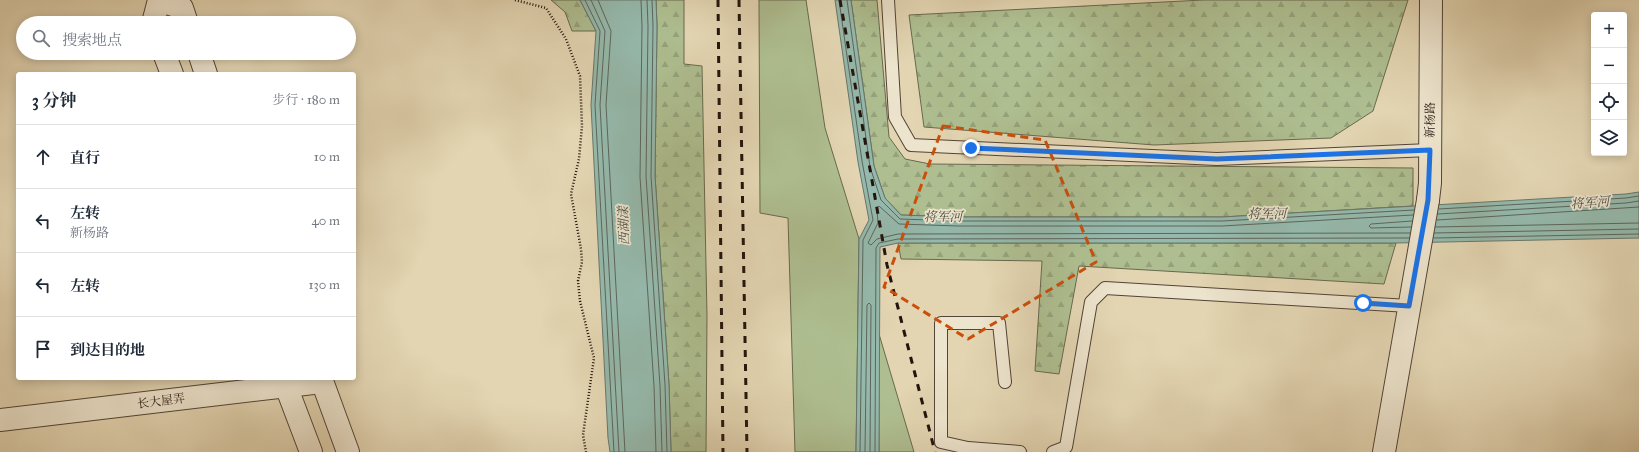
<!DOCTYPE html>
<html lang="zh">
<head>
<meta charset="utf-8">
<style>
  :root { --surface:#fff; --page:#f6f6f7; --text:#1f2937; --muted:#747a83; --line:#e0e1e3 }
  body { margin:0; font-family:"IM FELL Great Primer","Noto Serif SC",serif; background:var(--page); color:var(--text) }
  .controls { position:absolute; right:12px; top:12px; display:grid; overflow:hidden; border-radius:4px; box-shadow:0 2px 10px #0003 }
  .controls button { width:36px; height:36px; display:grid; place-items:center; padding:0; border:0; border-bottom:1px solid var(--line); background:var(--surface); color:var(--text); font:20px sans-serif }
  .stop { position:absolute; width:12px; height:12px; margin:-9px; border:3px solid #1a73e8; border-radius:50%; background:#fff }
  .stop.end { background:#1a73e8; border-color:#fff; box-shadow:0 1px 4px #0008 }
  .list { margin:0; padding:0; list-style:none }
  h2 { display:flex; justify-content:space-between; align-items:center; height:52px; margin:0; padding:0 16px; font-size:17px }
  h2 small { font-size:13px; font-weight:400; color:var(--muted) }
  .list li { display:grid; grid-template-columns:26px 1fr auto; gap:12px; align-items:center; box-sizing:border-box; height:64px; padding:0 16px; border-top:1px solid var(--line) }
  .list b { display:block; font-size:15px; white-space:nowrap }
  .list p { margin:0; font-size:13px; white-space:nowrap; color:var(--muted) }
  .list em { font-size:13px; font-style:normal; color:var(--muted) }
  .icon { flex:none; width:22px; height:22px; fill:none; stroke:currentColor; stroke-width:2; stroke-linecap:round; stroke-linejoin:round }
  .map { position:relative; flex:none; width:1639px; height:452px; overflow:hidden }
  .search { position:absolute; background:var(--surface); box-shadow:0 2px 10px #0003; left:16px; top:16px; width:340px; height:44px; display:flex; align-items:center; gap:10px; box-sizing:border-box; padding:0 14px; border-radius:22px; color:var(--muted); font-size:15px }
  .panel { position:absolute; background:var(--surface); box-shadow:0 2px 10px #0003; left:16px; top:72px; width:340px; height:308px; border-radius:4px }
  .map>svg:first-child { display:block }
  .green { fill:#aebe90; stroke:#68694e }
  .forest { fill:url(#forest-firs); stroke:#68694e }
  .water { fill:#95b9ac; stroke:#67776c }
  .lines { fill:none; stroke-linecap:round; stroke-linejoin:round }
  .shore { stroke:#5c665c; stroke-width:1 }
  .service-casing { stroke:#524436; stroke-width:14 }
  .minor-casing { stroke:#524436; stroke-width:24 }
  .tertiary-casing { stroke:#524436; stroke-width:24 }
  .path { stroke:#22140c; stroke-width:2.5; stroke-dasharray:1 2; stroke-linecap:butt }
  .service { stroke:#ede4cd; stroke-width:12 }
  .minor { stroke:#ede4cd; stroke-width:22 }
  .tertiary { stroke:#ede4cd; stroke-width:22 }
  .rail { stroke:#22140c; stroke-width:3; stroke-dasharray:7 7; stroke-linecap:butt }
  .route { stroke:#1a73e8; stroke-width:5 }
  .marked { fill:none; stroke:#ca4f0c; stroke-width:3; stroke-dasharray:8 5; stroke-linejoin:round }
  .labels { text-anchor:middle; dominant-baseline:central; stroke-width:3.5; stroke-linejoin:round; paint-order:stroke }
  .street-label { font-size:12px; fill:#22140c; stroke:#ede4cd }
  .water-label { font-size:13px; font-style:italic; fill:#4a4e44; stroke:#ede4cd }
</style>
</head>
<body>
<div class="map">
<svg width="1639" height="452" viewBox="0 0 1639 452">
  <defs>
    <pattern id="forest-firs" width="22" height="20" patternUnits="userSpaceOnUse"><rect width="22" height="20" fill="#aebe90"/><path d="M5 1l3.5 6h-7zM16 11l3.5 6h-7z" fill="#95a27b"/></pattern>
  </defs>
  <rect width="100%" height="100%" fill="#e3d5b2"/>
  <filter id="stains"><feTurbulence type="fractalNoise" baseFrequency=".005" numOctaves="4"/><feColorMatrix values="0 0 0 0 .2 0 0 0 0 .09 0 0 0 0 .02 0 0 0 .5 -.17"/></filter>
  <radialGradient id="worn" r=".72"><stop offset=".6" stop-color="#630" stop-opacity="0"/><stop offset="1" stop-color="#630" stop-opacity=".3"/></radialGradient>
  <!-- green -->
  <path class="green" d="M 759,0 L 806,0 L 825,128 L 859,239 L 856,452 L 795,452 L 788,218 L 760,213 Z
    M 879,334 L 914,452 L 879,452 Z"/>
  <!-- forest -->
  <path class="forest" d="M 551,0 L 580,0 L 596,31 L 572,31 L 565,12 Z
    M 656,0 L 684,0 L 684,64 L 702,66 L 707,316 L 706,452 L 671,452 L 669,385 L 655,176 L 657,26 Z
    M 851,0 L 877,0 L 889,137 L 905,159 L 930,164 L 1413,168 L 1413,206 L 1222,217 L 958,217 L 901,215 L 885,198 L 874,166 Z
    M 1203,0 L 1408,0 L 1373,111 L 1331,138 L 1154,145 L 924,127 L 909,15 Z
    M 898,243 L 1396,243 L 1384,284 L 1079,266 L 1059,374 L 1035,371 L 1042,261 L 901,259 Z"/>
  <!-- water -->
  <path class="water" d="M 580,0 L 656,0 L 657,26 L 655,176 L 669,385 L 671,452 L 610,452 L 608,438 L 591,105 L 596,31 Z
    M 835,0 L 851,0 L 874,166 L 885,198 L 901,215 L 958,217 L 1222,217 L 1626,194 L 1639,192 L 1639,238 L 1396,243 L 898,243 L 880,247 L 879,452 L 856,452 L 859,239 L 869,220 L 858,162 Z"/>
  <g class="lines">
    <!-- shore -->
    <path class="shore" d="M 585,0 L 600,31 L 595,105 L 614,452
      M 591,0 L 605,31 L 600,105 L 619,452
      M 598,0 L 611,31 L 606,105 L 625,452
      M 641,0 L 642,26 L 640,177 L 654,386 L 656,452
      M 647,0 L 648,26 L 646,176 L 660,386 L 662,452
      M 652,0 L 653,26 L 651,176 L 665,385 L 667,452
      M 839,0 L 862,161 L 873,220 L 863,240 L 860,452
      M 847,0 L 870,167 L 881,200 L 900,219 L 958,221 L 1222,221 L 1414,210
      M 1439,209 L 1626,198 L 1639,196
      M 1438,214 L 1626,203 L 1639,201
      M 1437,220 L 1639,207
      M 1411,227 L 1371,228 L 1369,226 L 1371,224 L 1412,221
      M 1435,227 L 1639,223
      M 1410,233 L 898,234 L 877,239 L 871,245 L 868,243 L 878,223 L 877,208 L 879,206 L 899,224 L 958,226 L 1222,226 L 1413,215
      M 1434,233 L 1639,229
      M 1434,238 L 1639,234
      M 865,452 L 867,305 L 869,303 L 871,305 L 870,452
      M 875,452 L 876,248 L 879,243 L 898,239 L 1409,238"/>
    <!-- service casing -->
    <g class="service-casing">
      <path id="service" d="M 888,0 L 895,117 L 911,145 L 1217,159 L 1430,150
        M 1005,382 L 999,323 L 941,323 L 941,442 L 968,448 L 1020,452
        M 1053,452 L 1066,447 L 1091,302 L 1105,288 L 1409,306"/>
    </g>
    <!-- minor casing -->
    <g class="minor-casing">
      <path id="minor" d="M 0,420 L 322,382
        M 1384,452 L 1428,200"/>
    </g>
    <!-- tertiary casing -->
    <g class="tertiary-casing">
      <path id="tertiary" d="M 159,0 L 182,8 L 187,23
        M 153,23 L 159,0
        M 164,53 L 172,74
        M 199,53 L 206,74
        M 1428,200 L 1430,183 L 1431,0
        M 283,378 L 311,452
        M 321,378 L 348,452"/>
    </g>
    <!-- path -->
    <path class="path" d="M 515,0 L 546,8 L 566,39 L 580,76 L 582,126 L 579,159 L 571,194 L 581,249 L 582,262 L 578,281 L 580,301 L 594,358 L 583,435 L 586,452"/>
    <!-- service -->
    <use href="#service" class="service"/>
    <!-- minor -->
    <use href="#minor" class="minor"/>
    <!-- tertiary -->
    <use href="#tertiary" class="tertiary"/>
    <!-- rail -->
    <path class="rail" d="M 718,0 L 723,452
      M 739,0 L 747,452
      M 840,0 L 887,265 L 935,452"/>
  </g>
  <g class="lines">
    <!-- route -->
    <path class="route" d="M 971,148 L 1217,159 L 1430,150 L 1428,200 L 1409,306 L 1363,303"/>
  </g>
  <!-- marked area -->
  <path class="marked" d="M 943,126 L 1045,140 L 1096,262 L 968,339 L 884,287 Z"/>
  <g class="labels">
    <!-- street labels -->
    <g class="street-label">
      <text transform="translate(1430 120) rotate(-89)">新杨路</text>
      <text transform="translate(161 401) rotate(-7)">长大屋弄</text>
    </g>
    <!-- water labels -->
    <g class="water-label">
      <text transform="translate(1590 203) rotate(-4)">将军河</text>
      <text transform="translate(1267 214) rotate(-1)">将军河</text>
      <text transform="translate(943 217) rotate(-1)">将军河</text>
      <text transform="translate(624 226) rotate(-92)">西湖漾</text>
    </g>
  </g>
  <rect width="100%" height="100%" filter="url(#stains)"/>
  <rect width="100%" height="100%" fill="url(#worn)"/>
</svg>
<div class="controls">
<button>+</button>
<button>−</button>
<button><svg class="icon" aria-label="locate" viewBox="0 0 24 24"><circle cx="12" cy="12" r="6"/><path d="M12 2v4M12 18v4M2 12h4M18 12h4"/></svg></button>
<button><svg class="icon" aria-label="layers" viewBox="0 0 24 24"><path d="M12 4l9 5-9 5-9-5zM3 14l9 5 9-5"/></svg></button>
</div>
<div class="stop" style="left:1363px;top:303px"></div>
<div class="stop end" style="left:971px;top:148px"></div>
<div class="search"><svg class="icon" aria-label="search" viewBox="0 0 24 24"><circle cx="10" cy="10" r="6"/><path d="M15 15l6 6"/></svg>搜索地点</div>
<section class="panel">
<h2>3 分钟<small>步行 · 180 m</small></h2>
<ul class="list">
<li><svg class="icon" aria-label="ahead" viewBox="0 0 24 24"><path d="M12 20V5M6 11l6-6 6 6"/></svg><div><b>直行</b></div><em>10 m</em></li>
<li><svg class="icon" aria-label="left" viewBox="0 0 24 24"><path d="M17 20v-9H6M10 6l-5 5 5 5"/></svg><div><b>左转</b><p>新杨路</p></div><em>40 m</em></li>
<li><svg class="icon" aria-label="left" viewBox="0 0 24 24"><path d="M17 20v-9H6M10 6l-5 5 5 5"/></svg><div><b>左转</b></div><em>130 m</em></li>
<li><svg class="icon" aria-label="arrive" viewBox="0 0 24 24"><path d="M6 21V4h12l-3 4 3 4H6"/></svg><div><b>到达目的地</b></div></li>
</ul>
</section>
</div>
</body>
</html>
